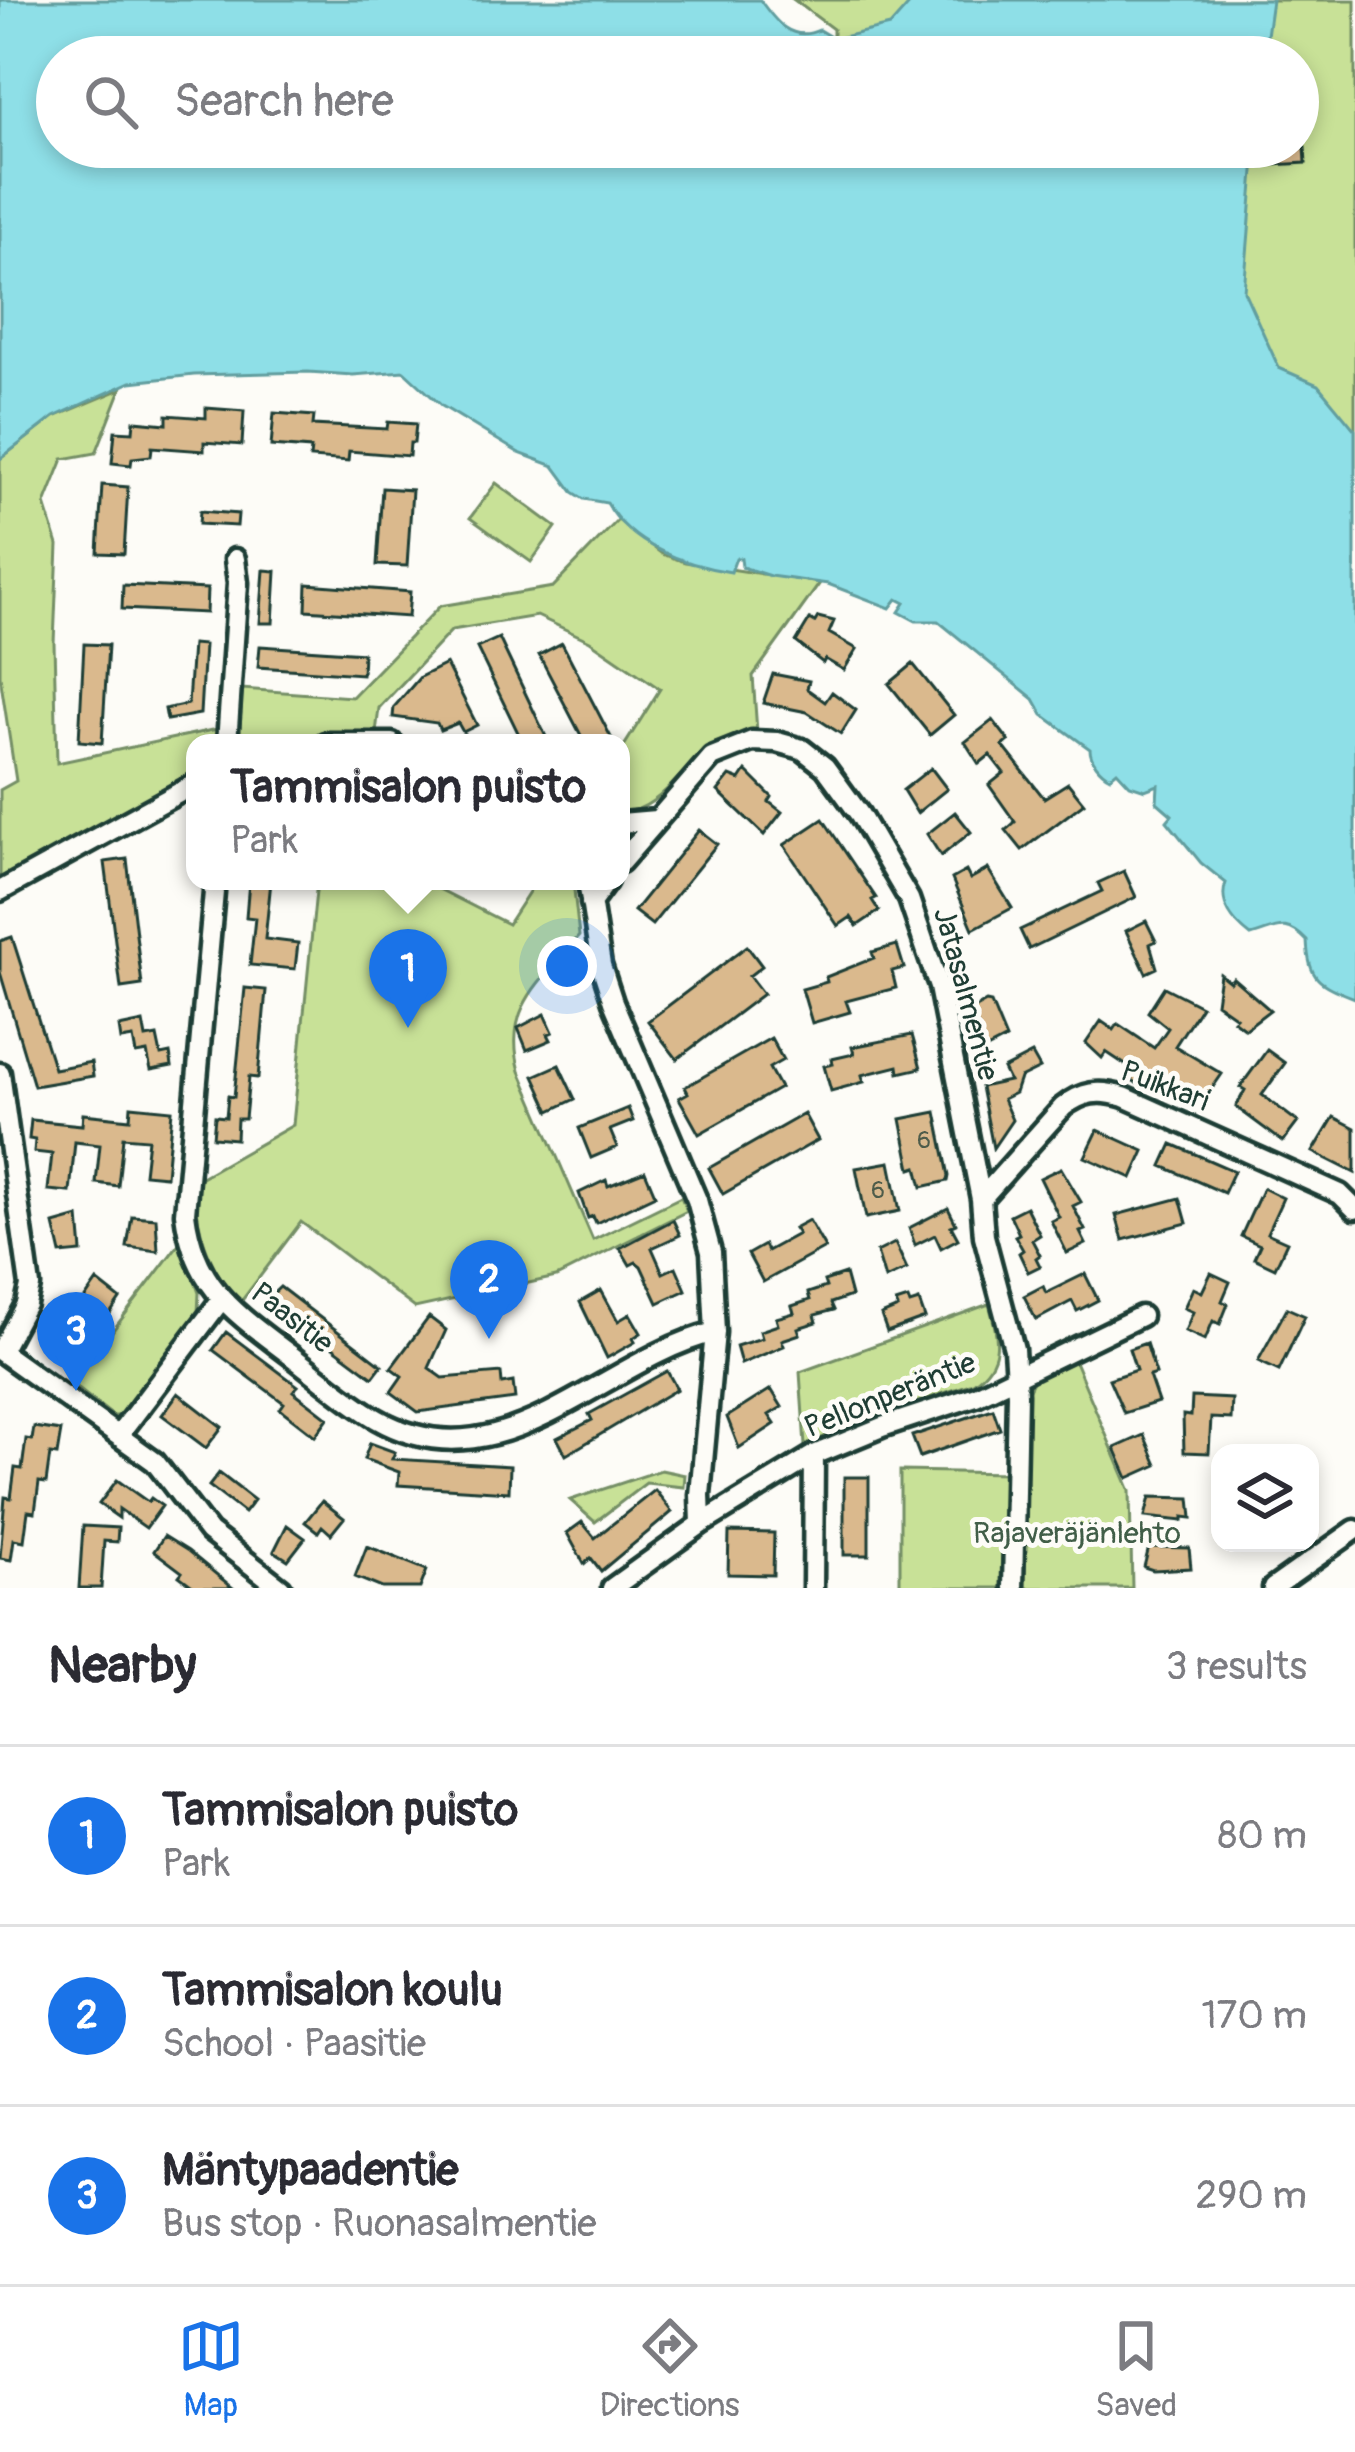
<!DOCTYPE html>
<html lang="en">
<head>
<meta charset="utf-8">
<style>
  :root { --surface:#fff; --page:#f2f2f3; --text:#2b2b33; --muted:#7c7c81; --line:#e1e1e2; --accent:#1a73e8 }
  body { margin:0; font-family:Pangolin,sans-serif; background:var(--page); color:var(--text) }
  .controls { position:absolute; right:36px; bottom:36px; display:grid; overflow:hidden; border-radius:24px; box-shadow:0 6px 18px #0003 }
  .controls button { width:108px; height:108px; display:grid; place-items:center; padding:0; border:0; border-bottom:3px solid var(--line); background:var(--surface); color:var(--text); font:60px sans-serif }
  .you { position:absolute; left:567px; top:966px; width:42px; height:42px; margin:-30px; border:9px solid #fff; border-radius:50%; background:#1a73e8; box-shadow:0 0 0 18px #1a73e833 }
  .badge { display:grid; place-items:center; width:78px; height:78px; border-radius:50%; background:var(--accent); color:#fff; font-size:39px; font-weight:700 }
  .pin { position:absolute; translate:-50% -99px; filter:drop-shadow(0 3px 6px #0008) }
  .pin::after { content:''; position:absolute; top:63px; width:42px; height:36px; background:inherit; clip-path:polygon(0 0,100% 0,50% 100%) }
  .popup { position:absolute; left:186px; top:734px; width:444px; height:156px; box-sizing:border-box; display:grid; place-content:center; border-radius:24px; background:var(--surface); filter:drop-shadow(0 3px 9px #0005); font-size:39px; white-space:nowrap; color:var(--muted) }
  .popup b { font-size:45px; color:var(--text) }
  .popup::after { content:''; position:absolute; left:50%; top:100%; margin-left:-24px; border:24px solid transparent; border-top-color:var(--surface) }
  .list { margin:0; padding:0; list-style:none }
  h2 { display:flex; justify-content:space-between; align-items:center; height:156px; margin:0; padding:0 48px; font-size:51px }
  h2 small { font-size:39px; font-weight:400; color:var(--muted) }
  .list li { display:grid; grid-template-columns:78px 1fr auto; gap:36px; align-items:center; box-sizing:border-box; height:180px; padding:0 48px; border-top:3px solid var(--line) }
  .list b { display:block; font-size:45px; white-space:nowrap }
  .list p { margin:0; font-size:39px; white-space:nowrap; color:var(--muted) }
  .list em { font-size:39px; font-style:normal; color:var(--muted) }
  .icon { flex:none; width:66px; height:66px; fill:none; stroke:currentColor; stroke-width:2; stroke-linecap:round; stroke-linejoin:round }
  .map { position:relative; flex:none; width:1355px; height:1588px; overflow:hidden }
  .search { position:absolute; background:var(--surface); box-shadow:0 6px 18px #0003; left:36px; right:36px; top:36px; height:132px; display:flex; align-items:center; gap:30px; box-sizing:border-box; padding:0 42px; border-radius:66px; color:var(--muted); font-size:45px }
  .sheet { height:696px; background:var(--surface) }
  nav { display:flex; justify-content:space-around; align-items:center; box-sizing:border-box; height:168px; border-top:3px solid var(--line); background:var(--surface); font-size:33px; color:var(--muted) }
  nav a { display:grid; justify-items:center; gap:6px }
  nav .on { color:var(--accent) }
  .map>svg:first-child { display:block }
  .green { fill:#c8e197; stroke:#748f66; stroke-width:3 }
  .water { fill:#8edfe7; stroke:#629e9f; stroke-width:3 }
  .building { fill:#dab98d; stroke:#1f3d34; stroke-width:3 }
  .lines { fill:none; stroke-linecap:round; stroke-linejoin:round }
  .minor-casing { stroke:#1f3d34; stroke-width:27 }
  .minor { stroke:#fdfcf7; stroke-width:18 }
  .labels { text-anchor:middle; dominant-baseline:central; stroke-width:10; stroke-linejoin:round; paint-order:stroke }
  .number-label { font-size:24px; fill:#4e5c4a }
  .street-label { font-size:30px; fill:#1f3d34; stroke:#fdfcf7 }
  .park-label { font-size:30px; fill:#415e48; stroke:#fdfcf7 }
</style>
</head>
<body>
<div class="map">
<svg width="1355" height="1588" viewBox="0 0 1355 1588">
  <rect width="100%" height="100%" fill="#fdfcf7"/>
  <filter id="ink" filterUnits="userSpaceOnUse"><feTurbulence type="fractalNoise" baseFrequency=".00833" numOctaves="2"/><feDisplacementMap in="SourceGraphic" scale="24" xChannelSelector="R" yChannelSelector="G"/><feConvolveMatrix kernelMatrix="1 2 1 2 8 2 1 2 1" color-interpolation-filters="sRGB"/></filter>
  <g filter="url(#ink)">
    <!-- green -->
    <path class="green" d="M 794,0 L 948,0 L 887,57 L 833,39 L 833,29 Z
      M 1119,0 L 1355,0 L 1355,465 L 1244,377 L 1181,147 L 1298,147 L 1298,57 L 1114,57 Z
      M 121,389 L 96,453 L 63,459 L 45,504 L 58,545 L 54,643 L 57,763 L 222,728 L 221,743 L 195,743 L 195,774 L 0,882 L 0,790 L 16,781 L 0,676 L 0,459 L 54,417 Z
      M 496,483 L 556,527 L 531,562 L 470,518 Z
      M 618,520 L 662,554 L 685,562 L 820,583 L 753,676 L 757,732 C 741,735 726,738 712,747 C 678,769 665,807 621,814 L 621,751 L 660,689 L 590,641 L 537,616 L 452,630 L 379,708 L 376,733 L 285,743 L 239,743 L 242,689 L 352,697 L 440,606 L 553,587 Z
      M 317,881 L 423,881 L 508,924 L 536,881 L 573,881 L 579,936 C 542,981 502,1007 520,1071 L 593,1240 L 681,1197 L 687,1211 L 556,1277 L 415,1308 L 301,1222 L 240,1303 C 210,1272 191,1222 198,1179 L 293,1125 Z
      M 181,1241 L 199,1293 L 198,1313 L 120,1416 L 113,1416 L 72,1384 Z
      M 989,1304 C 998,1337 1005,1361 973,1383 L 839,1430 L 805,1446 L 800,1372 Z
      M 1074,1359 L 1130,1491 L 1132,1588 L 1020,1588 L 1023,1401 L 1037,1374 Z
      M 661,1470 L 685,1475 L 684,1487 L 646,1483 L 595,1522 L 570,1500 Z
      M 900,1471 L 1009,1473 L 1008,1588 L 900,1588 Z"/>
    <!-- water -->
    <path class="water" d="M 0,0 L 760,0 C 775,21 791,43 819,30 L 834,39 L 890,26 L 913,0 L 1272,0 L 1264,57 L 57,57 L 57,147 L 1256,147 L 1244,291 L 1279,368 L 1318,385 L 1355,430 L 1355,998 C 1319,984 1309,981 1307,941 C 1285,918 1277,929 1251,936 C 1234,923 1218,904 1226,883 L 1201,863 L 1167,821 L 1172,815 L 1157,802 L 1158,785 L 1145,790 L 1130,785 L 1117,771 L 1110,777 C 1100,772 1090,760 1090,749 L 1043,715 L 1034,699 L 938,621 L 916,621 L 899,612 L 905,603 L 897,599 L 890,608 L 828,584 L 770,576 L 742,567 L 741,558 L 736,558 L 731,572 C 684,565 630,545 607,503 L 584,499 L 573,492 L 554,466 L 519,453 L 442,406 L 404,371 L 353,375 L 308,372 L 194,375 L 131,382 L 54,417 L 0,459 Z"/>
    <!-- building -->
    <path class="building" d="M 1272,147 L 1305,147 L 1306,163 L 1273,165 Z
      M 206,408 L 244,411 L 242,445 L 204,442 L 204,451 L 152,447 L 151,456 L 132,458 L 131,465 L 112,463 L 115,431 L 133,432 L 134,421 L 167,424 L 167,415 L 206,418 Z
      M 274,413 L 314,416 L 313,425 L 387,429 L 388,422 L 416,424 L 414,443 L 410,443 L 409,456 L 349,451 L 348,461 L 310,458 L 311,449 L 271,446 Z
      M 102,485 L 128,487 L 124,554 L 98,553 Z
      M 382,488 L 412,490 L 407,566 L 377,565 Z
      M 200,511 L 238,514 L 237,526 L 199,524 Z
      M 264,570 L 276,571 L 273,623 L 260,623 Z
      M 307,584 L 410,592 L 408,617 L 306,610 Z
      M 123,585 L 207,589 L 206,613 L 122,609 Z
      M 818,617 L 834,621 L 829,633 L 857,649 L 844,670 L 825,659 L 823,663 L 796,642 L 810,619 L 815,622 Z
      M 499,638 L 549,743 L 523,743 L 477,648 Z
      M 562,643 L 614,743 L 585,743 L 539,655 Z
      M 84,644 L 108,645 L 102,743 L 79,741 Z
      M 192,644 L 204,645 L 200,714 L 167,720 L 165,709 L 188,704 Z
      M 260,646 L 363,653 L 362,674 L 258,667 Z
      M 446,664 L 477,725 L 463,732 L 458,723 L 440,730 L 437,723 L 393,717 L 394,707 L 420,677 Z
      M 913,664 L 954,715 L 930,735 L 889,684 Z
      M 773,674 L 809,681 L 807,689 L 825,702 L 832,692 L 856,710 L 841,734 L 807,712 L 763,703 Z
      M 993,720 L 1009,741 L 1003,746 L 1044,798 L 1068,783 L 1084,803 L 1022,850 L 1006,830 L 1015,822 L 989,785 L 1004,773 L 990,755 L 979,764 L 965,742 Z
      M 931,768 L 947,789 L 917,813 L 903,790 Z
      M 746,771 L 772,797 L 769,802 L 782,812 L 764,835 L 718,791 L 730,776 L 740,780 Z
      M 955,812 L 971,832 L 941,856 L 927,834 Z
      M 823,819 L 876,898 L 872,900 L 879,911 L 857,926 L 851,917 L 838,926 L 784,845 Z
      M 699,830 L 717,844 L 652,925 L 634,911 Z
      M 127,859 L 142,985 L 121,988 L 105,862 Z
      M 988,869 L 1012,908 L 973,929 L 952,879 L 966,871 L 970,879 Z
      M 1124,871 L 1136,897 L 1029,949 L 1020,930 L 1102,891 L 1098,883 Z
      M 249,881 L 271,881 L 265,939 L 298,943 L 295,969 L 250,965 L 255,918 L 246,917 Z
      M 1146,921 L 1156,941 L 1150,944 L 1157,968 L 1146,973 L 1126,931 Z
      M 12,937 L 54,1069 L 91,1062 L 93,1076 L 34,1086 L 0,972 L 0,941 Z
      M 897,945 L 904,968 L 892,971 L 896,988 L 846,1001 L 850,1012 L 812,1023 L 802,989 L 827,982 L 826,977 L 874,958 L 872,952 Z
      M 747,946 L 762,966 L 749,976 L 763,994 L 677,1059 L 648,1021 Z
      M 1220,974 L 1230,982 L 1233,978 L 1270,1010 L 1245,1029 L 1233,1020 L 1236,1017 L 1216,1003 Z
      M 1164,987 L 1201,1006 L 1175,1046 L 1222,1074 L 1204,1100 L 1154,1077 L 1145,1089 L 1125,1075 L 1130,1068 L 1106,1052 L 1102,1058 L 1086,1043 L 1101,1021 L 1114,1030 L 1118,1024 L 1154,1048 L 1168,1028 L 1148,1012 Z
      M 245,988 L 266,990 L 258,1078 L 249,1077 L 245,1119 L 237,1119 L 236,1139 L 213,1137 L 215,1116 L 226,1117 L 228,1096 L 234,1097 Z
      M 986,1002 L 991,1003 L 1006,1039 L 985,1050 L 974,1028 L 978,1026 L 970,1011 Z
      M 545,1014 L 553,1032 L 548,1034 L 551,1040 L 527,1050 L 518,1028 Z
      M 143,1022 L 146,1038 L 157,1036 L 161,1055 L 170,1053 L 172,1066 L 151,1070 L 147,1052 L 136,1054 L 133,1038 L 121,1040 L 119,1027 Z
      M 912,1035 L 921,1068 L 899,1073 L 898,1066 L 862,1075 L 864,1082 L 831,1091 L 824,1066 L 833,1064 L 832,1059 L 854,1054 L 852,1047 Z
      M 771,1038 L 783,1060 L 769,1068 L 780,1088 L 699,1134 L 679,1098 L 688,1093 L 685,1087 Z
      M 1267,1050 L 1285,1063 L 1262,1095 L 1298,1122 L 1283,1142 L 1236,1107 L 1245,1090 L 1240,1087 Z
      M 1032,1054 L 1040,1068 L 1020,1078 L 1015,1093 L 1003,1099 L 1012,1120 L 993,1148 L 981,1087 L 1009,1081 L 1003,1069 Z
      M 559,1065 L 575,1099 L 550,1111 L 534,1076 Z
      M 131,1106 L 172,1110 L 166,1176 L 144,1174 L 148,1139 L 123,1137 L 118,1186 L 96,1183 L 100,1145 L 75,1142 L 70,1192 L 48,1190 L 52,1154 L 34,1152 L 35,1140 L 29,1139 L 31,1120 L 82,1125 L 83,1114 L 130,1119 Z
      M 628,1108 L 633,1121 L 610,1130 L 617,1147 L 591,1158 L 579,1128 Z
      M 936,1112 L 949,1176 L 948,1181 L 922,1187 L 917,1167 L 911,1169 L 901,1119 Z
      M 804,1114 L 818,1140 L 723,1194 L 709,1168 Z
      M 1334,1117 L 1355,1128 L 1355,1173 L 1313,1152 Z
      M 1098,1130 L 1144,1151 L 1132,1178 L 1085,1157 Z
      M 1172,1144 L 1234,1171 L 1224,1193 L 1162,1166 Z
      M 890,1162 L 900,1211 L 866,1218 L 856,1168 Z
      M 1061,1168 L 1081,1202 L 1073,1206 L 1085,1230 L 1080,1232 L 1086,1244 L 1067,1253 L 1051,1221 L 1059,1217 L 1040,1178 Z
      M 645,1171 L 655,1195 L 596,1223 L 593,1216 L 588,1218 L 579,1193 L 606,1180 L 608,1186 Z
      M 1263,1188 L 1283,1198 L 1267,1233 L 1287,1242 L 1275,1268 L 1254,1258 L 1260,1245 L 1241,1236 Z
      M 1180,1198 L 1187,1223 L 1123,1240 L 1116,1215 Z
      M 1026,1207 L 1040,1235 L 1032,1240 L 1040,1255 L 1036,1258 L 1040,1266 L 1028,1272 L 1019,1253 L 1023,1250 L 1015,1236 L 1019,1234 L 1010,1215 Z
      M 948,1208 L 956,1224 L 951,1226 L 958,1239 L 941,1248 L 935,1235 L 915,1245 L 909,1228 Z
      M 132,1216 L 156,1218 L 158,1251 L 127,1247 Z
      M 79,1217 L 82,1252 L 61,1254 L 54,1224 Z
      M 673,1220 L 680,1235 L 652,1248 L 663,1273 L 676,1267 L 686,1290 L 658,1303 L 641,1266 L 636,1262 L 630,1265 L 620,1248 Z
      M 809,1220 L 825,1248 L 763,1282 L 748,1254 L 764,1245 L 767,1251 L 798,1234 L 794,1228 Z
      M 895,1243 L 907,1269 L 885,1279 L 877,1252 Z
      M 1211,1273 L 1230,1282 L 1222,1301 L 1228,1304 L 1220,1324 L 1213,1321 L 1205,1340 L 1185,1331 L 1193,1312 L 1184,1308 L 1193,1288 L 1202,1292 Z
      M 845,1274 L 851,1296 L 831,1303 L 834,1310 L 815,1315 L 817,1322 L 798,1328 L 800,1334 L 782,1340 L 784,1346 L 741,1364 L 736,1346 L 762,1338 L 760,1331 L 778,1325 L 776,1318 L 794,1313 L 792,1306 L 810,1300 L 808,1293 L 826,1287 L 824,1281 Z
      M 1085,1274 L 1098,1300 L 1077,1311 L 1072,1301 L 1036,1320 L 1024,1296 L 1043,1286 L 1046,1293 Z
      M 97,1281 L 120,1299 L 80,1357 L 56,1340 Z
      M 280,1287 L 382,1365 L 373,1377 L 325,1341 L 320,1348 L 262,1304 Z
      M 601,1290 L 618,1321 L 630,1314 L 641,1333 L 633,1338 L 635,1342 L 607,1358 L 580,1302 Z
      M 908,1299 L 910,1304 L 919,1301 L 925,1318 L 887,1332 L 881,1315 L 898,1308 L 896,1303 Z
      M 1287,1308 L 1305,1316 L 1279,1371 L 1258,1361 Z
      M 429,1317 L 446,1330 L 429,1368 L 443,1378 L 501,1373 L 502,1384 L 513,1382 L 515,1399 L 418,1412 L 391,1392 L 402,1376 L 391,1368 Z
      M 226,1332 L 298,1386 L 293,1391 L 328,1418 L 315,1436 L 280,1409 L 284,1403 L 213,1350 Z
      M 1146,1343 L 1156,1374 L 1149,1376 L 1158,1402 L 1124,1413 L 1109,1379 L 1136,1370 L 1129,1349 Z
      M 667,1371 L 677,1389 L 566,1455 L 557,1438 L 592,1420 L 589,1414 Z
      M 771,1389 L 782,1407 L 769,1415 L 775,1424 L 739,1448 L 727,1417 Z
      M 178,1393 L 222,1427 L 206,1448 L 162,1415 Z
      M 1192,1397 L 1232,1399 L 1231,1419 L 1211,1418 L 1209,1453 L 1184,1452 L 1183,1415 L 1191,1416 Z
      M 993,1409 L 1000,1429 L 920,1457 L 912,1436 Z
      M 34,1427 L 61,1431 L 57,1455 L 50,1454 L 46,1483 L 39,1482 L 35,1512 L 28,1511 L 24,1541 L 14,1539 L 11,1560 L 0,1558 L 5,1497 L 11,1498 L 15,1468 L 22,1469 L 26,1439 L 32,1440 Z
      M 1144,1435 L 1157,1465 L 1128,1478 L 1115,1448 Z
      M 370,1443 L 395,1452 L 392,1459 L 510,1466 L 509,1492 L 398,1485 L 399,1472 L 364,1459 Z
      M 219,1473 L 254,1500 L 244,1513 L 209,1486 Z
      M 844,1477 L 869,1477 L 869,1555 L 844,1555 Z
      M 117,1480 L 148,1502 L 151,1498 L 162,1506 L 146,1528 L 119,1509 L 119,1518 L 99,1504 Z
      M 655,1490 L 672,1512 L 601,1571 L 591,1558 L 584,1564 L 567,1533 L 582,1522 L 595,1538 Z
      M 1150,1497 L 1190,1498 L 1192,1518 L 1183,1517 L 1183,1521 L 1145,1517 Z
      M 322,1501 L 344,1518 L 331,1534 L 322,1526 L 318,1532 L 305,1522 Z
      M 287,1525 L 305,1538 L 288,1560 L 274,1551 Z
      M 83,1526 L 118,1528 L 117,1542 L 104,1541 L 101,1588 L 79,1588 Z
      M 729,1532 L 774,1533 L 773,1575 L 728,1574 Z
      M 164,1536 L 188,1551 L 233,1588 L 195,1588 L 179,1576 L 182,1572 L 154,1551 Z
      M 367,1546 L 427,1570 L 420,1588 L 382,1588 L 355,1577 Z
      M 1149,1547 L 1189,1548 L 1191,1568 L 1153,1570 L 1144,1567 Z"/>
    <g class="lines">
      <!-- minor casing -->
      <g class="minor-casing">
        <path id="minor" d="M 227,743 L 238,583 L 235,559
          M 325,743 L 392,743
          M 621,823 L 656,820
          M 621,862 L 712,757 L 752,741 L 777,742 L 802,749 L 825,767 L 860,815 L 909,899 L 939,987 L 981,1199 L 984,1236 L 1014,1349 L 1017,1394 L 1013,1588
          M 215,881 L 185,1213 C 194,1287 234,1312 289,1354 C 318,1376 346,1401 377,1419 C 501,1490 602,1359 715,1332
          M 588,881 L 601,965 L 613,1002 L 697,1200 L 711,1252 L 715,1332 L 700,1495 L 701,1524
          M 0,891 L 195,784
          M 591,903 L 607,881
          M 0,1073 L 30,1286 L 26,1304 L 1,1351
          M 981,1199 L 1063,1107 C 1082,1092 1099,1089 1124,1097 L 1340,1194 L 1355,1209
          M 0,1351 L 155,1462 L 209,1532 L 281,1588
          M 119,1435 L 221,1300
          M 612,1588 L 701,1524 L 814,1455 L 882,1427 L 976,1396 L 1141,1316
          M 813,1588 L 814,1455
          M 1273,1588 L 1355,1530"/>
      </g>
      <!-- minor -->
      <use href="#minor" class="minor"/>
    </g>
  </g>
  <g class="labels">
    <!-- number labels -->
    <g class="number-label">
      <text x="924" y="1140">6</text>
      <text x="878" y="1190">6</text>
    </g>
    <!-- street labels -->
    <g class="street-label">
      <text transform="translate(966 994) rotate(75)">Jatasalmentie</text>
      <text transform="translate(1165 1086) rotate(21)">Puikkari</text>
      <text transform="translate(292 1318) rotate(38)">Paasitie</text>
      <text transform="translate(890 1395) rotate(-22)">Pellonperäntie</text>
    </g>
    <!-- park labels -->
    <g class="park-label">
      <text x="1077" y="1533">Rajaveräjänlehto</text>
    </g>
  </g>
</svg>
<div class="controls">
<button><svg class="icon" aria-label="layers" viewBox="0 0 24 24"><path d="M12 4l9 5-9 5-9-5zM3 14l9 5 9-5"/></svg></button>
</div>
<div class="you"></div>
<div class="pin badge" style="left:408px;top:1028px">1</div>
<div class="popup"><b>Tammisalon puisto</b>Park</div>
<div class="pin badge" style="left:489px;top:1339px">2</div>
<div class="pin badge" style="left:76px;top:1391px">3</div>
<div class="search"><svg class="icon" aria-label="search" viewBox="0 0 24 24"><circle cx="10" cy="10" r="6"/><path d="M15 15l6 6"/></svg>Search here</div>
</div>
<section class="sheet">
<h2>Nearby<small>3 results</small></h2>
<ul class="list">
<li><span class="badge">1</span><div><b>Tammisalon puisto</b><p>Park</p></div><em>80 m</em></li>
<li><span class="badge">2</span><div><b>Tammisalon koulu</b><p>School · Paasitie</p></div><em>170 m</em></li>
<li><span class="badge">3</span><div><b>Mäntypaadentie</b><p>Bus stop · Ruonasalmentie</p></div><em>290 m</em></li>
</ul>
</section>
<nav>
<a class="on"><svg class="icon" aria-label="map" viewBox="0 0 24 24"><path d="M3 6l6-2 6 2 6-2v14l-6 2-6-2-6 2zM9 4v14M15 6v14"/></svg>Map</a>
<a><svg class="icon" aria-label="directions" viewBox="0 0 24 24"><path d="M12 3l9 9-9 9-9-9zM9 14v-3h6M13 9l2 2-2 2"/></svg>Directions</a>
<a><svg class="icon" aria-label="saved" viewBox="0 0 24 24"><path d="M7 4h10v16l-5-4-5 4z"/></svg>Saved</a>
</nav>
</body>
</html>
